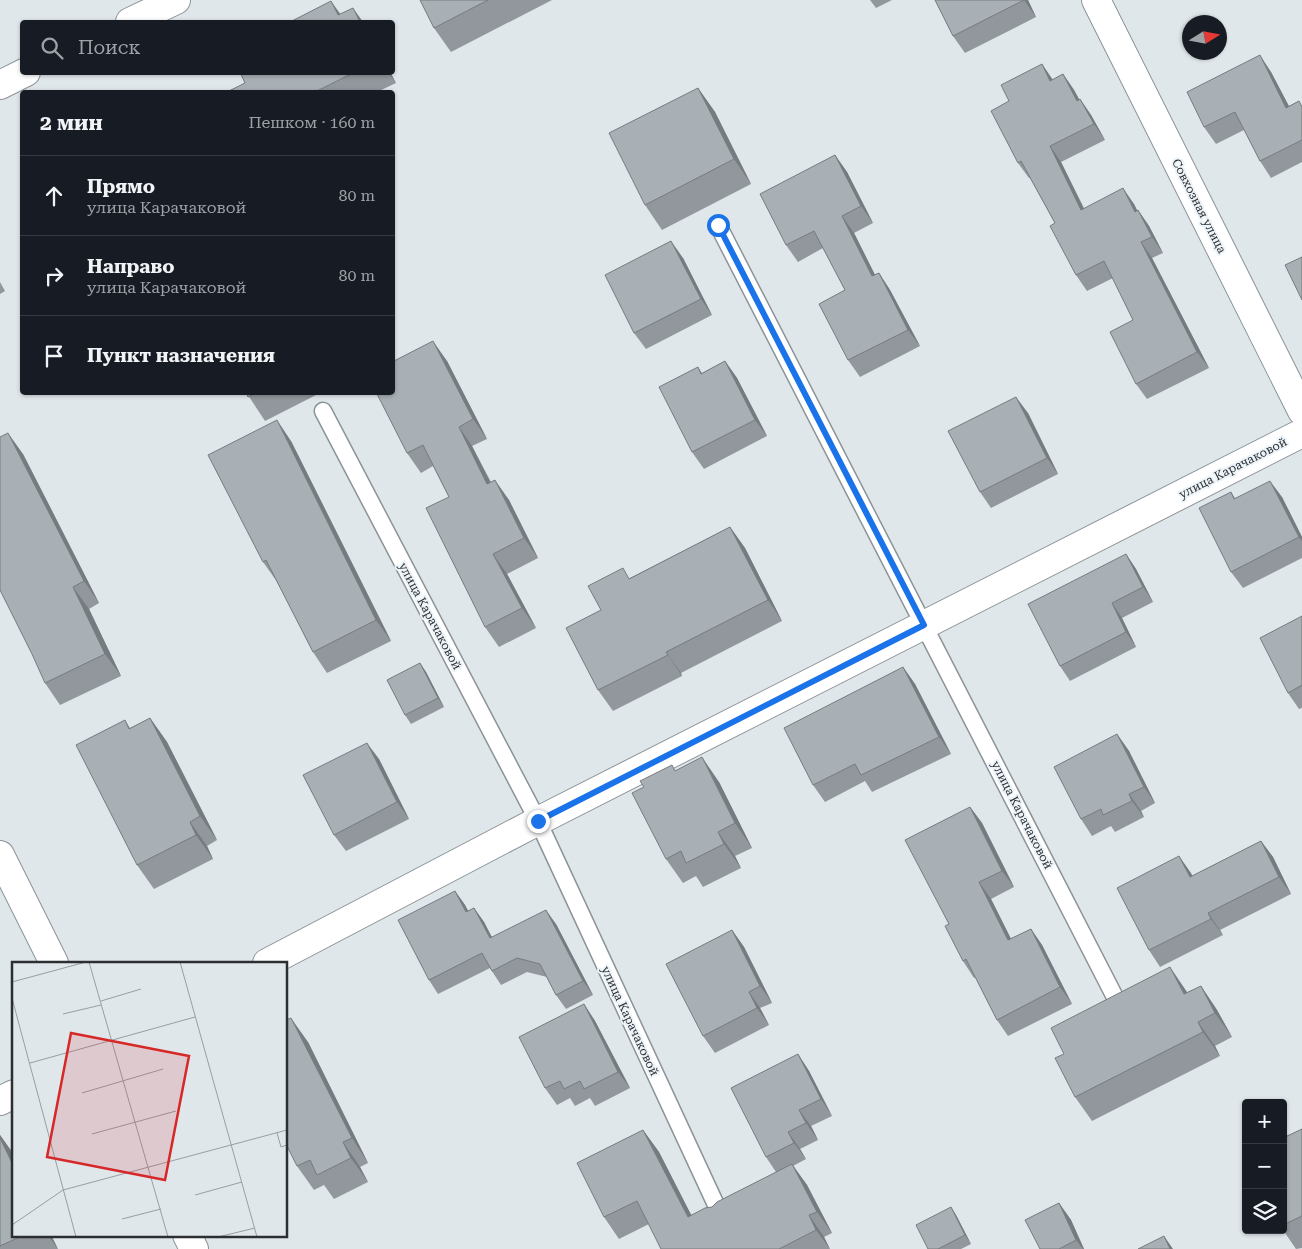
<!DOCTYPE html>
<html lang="ru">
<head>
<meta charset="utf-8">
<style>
  :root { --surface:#171b24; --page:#242831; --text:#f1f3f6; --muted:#9ea1a6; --line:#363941 }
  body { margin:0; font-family:"Roboto Serif",serif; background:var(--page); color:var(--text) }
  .controls { position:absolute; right:15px; bottom:15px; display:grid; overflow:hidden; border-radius:5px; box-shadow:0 1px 4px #0004 }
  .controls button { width:45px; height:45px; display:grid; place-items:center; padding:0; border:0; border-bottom:1px solid var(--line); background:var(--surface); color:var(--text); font:25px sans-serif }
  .compass { position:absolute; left:1182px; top:15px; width:45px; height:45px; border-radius:50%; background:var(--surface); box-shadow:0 1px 4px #0004; rotate:79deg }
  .stop { position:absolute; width:15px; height:15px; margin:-11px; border:4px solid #1a73e8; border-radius:50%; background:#fff }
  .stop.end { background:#1a73e8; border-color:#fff; box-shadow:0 1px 5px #0008 }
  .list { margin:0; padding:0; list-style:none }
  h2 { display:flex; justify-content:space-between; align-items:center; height:65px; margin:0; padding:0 20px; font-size:21px }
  h2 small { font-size:16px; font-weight:400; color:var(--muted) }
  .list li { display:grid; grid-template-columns:32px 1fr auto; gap:15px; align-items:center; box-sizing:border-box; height:80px; padding:0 20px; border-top:1px solid var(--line) }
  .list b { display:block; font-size:19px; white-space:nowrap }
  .list p { margin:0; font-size:16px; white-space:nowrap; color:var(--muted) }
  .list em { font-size:16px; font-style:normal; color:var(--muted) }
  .icon { flex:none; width:28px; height:28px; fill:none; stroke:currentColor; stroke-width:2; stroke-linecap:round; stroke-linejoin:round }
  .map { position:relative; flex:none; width:1302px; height:1249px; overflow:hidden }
  .search { position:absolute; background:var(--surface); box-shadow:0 1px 4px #0004; left:20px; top:20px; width:375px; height:55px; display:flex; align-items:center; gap:12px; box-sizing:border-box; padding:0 18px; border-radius:5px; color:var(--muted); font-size:19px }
  .panel { position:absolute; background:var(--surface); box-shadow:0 1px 4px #0004; left:20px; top:90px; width:375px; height:305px; border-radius:5px }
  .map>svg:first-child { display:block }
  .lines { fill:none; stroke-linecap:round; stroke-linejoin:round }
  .lane-casing { stroke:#8c9397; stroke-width:19 }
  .street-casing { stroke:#8c9397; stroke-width:30 }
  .secondary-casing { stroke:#8c9397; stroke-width:30 }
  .lane { stroke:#fff; stroke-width:16 }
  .street { stroke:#fff; stroke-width:28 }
  .secondary { stroke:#fff; stroke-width:28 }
  .wall { fill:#91979c }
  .shaded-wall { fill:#767b7f }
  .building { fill:#a9b0b5; stroke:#767b7f }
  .route { stroke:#1a73e8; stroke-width:6 }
  .labels { text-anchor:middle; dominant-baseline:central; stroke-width:4; stroke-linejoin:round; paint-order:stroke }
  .street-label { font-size:12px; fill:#2c2f31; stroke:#edf4f9 }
  .inset-road { fill:none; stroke:#989da1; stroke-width:1 }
  .view { fill:#d62828; fill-opacity:0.15; stroke:#d62828; stroke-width:2.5 }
  .inset-edge { fill:none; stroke:#2c2f31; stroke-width:2.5 }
</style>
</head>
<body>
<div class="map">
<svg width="1302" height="1249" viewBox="0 0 1302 1249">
  <rect width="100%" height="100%" fill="#e0e7eb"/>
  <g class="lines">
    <!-- lane casing -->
    <g class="lane-casing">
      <path id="lane" d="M 718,225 L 1119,1005
        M 323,411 L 538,821 L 723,1220"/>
    </g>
    <!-- street casing -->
    <g class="street-casing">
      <path id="street" d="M 1096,0 L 1302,411
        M 0,855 L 54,963
        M 267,963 L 538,821 L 1302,433
        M 0,1101 L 14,1094
        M 187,1235 L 194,1249"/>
    </g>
    <!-- secondary casing -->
    <g class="secondary-casing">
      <path id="secondary" d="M 130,22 L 176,0
        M 0,85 L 26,72"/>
    </g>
    <!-- lane -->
    <use href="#lane" class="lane"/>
    <!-- street -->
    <use href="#street" class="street"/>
    <!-- secondary -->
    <use href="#secondary" class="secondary"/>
  </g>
  <!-- wall -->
  <path class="wall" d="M 420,0 L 552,0 L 451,52 L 434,28 Z
    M 870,0 L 892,0 L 876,8 Z
    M 935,0 L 1028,0 L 1036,17 L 965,53 L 953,36 Z
    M 1042,64 L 1052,80 L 1063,74 L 1074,90 L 1079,99 L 1080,99 L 1091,115 L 1105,140 L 1061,162 L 1084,208 L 1134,204 L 1137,211 L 1138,210 L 1149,226 L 1163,253 L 1152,258 L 1209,368 L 1147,399 L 1136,384 L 1133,320 L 1113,278 L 1087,291 L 1076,275 L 1055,223 L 1030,178 L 1029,178 L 1018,163 L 1009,101 Z
    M 240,72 L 390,72 L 396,83 L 377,92 L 227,92 L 245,83 Z
    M 1271,72 L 1289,106 L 1299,101 L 1302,106 L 1302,162 L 1271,178 L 1260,161 L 1244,130 L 1216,144 L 1204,127 Z
    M 698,88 L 715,112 L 751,184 L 662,230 L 645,205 Z
    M 835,155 L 847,172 L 873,223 L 854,233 L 875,275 L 879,273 L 890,290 L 920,346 L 860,377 L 848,360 L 845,290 L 823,248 L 798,262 L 786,245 Z
    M 683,258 L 712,315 L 646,349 L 634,333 Z
    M 0,282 L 5,291 L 0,294 Z
    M 447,361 L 487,439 L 472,446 L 491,482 L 509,500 L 538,558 L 507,574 L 536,628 L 499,647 L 485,627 L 449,497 L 433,466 L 421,473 L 407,453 Z
    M 725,361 L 737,378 L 767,436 L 704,469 L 692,452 L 698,367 L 702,373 Z
    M 246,392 L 322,392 L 265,421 Z
    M 1028,413 L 1058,474 L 991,508 L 980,492 Z
    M 291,441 L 391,641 L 327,673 L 313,652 L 278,583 L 263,562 Z
    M 23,454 L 99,603 L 89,609 L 121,676 L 60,705 L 45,683 Z
    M 1231,492 L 1235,498 L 1282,497 L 1302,537 L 1302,558 L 1243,588 L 1231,572 Z
    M 730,527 L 745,548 L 782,621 L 681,673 L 682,676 L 613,711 L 598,690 L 601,610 L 630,578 Z
    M 1126,554 L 1136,569 L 1153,602 L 1122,618 L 1136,647 L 1070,681 L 1060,666 Z
    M 1302,616 L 1302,708 L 1299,709 L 1288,693 Z
    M 420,663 L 426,672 L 444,707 L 411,724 L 405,715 Z
    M 903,667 L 915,684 L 951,754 L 872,792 L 865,781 L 825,802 L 813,785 Z
    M 150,718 L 167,742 L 217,840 L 207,846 L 213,859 L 154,889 L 137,865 L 125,720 L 130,728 Z
    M 1117,734 L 1129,751 L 1155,803 L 1141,811 L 1144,817 L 1115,832 L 1111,826 L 1092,836 L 1081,819 Z
    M 379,759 L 409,819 L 346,851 L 334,835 Z
    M 676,770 L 719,782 L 752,848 L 735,856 L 741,868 L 703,887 L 696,876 L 683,883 L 666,859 Z
    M 970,807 L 982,823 L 1014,887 L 991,899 L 1011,939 L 1031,929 L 1042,945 L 1072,1004 L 1008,1036 L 997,1020 L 976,977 L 974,978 L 963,961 Z
    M 1261,841 L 1273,857 L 1291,894 L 1220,930 L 1223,935 L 1160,967 L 1149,950 L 1179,856 L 1192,876 Z
    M 455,891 L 465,905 L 468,911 L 474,908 L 484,922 L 492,937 L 556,924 L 593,995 L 566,1009 L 556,995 L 547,977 L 527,972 L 501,985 L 490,968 L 438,994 L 429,980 Z
    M 732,930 L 744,947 L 772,1003 L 760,1008 L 769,1025 L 715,1053 L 703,1036 Z
    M 1201,986 L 1217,1010 L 1232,1037 L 1215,1046 L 1220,1056 L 1092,1121 L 1075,1097 L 1188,992 Z
    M 584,1004 L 595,1021 L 630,1088 L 595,1106 L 590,1098 L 575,1106 L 570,1098 L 557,1105 L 545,1088 Z
    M 308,1042 L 368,1163 L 360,1167 L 368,1182 L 334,1199 L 324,1185 L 314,1190 L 297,1166 Z
    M 798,1054 L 809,1071 L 832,1116 L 811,1126 L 818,1140 L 800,1149 L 806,1159 L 793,1166 L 807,1185 L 832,1233 L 824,1237 L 830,1249 L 661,1249 L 649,1224 L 619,1239 L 604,1217 L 643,1130 L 659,1152 L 691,1215 L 712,1207 L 776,1172 L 766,1157 Z
    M 1302,1129 L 1302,1248 L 1296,1249 L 1283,1230 L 1283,1138 Z
    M 0,1135 L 13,1153 L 14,1235 L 51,1235 L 58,1249 L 0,1249 Z
    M 1059,1203 L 1071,1220 L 1084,1249 L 1040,1249 Z
    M 951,1207 L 956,1215 L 971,1244 L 961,1249 L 928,1249 Z"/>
  <!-- shaded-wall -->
  <path class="shaded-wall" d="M 1024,0 L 1028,0 L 1036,17 Z
    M 331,1 L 346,22 L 338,15 Z
    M 353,8 L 363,22 L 360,22 Z
    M 1260,55 L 1271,72 L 1298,124 L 1286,108 Z
    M 1042,64 L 1053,80 L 1050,81 Z
    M 388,72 L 390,72 L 396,83 Z
    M 1063,74 L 1074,90 L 1088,116 L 1077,101 Z
    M 698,88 L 715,112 L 751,184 L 734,159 Z
    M 1080,99 L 1091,115 L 1105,140 L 1094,124 Z
    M 1050,146 L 1061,162 L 1092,226 L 1081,210 Z
    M 835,155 L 847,172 L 873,223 L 861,206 Z
    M 1123,188 L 1134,204 L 1146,228 L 1135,212 Z
    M 1138,210 L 1149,226 L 1163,253 L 1152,237 Z
    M 842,216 L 854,233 L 884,293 L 872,276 Z
    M 671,241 L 683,258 L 712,315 L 701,299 Z
    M 1141,242 L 1152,258 L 1209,368 L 1197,352 Z
    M 879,273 L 890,290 L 920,346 L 908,330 Z
    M 433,341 L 447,361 L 487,439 L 473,419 Z
    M 725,361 L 737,378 L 767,436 L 755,420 Z
    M 1016,397 L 1028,413 L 1058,474 L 1047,458 Z
    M 277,420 L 291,441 L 391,641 L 376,620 Z
    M 459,427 L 472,446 L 501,504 L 487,484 Z
    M 8,433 L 23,454 L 99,603 L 84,581 Z
    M 495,480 L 509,500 L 538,558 L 524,538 Z
    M 1270,481 L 1282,497 L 1302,537 L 1302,541 L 1299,537 Z
    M 730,527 L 745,548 L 782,621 L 768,600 Z
    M 493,554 L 507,574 L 536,628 L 522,608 Z
    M 1126,554 L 1136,569 L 1153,602 L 1143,587 Z
    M 73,587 L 89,609 L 121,676 L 105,654 Z
    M 1112,603 L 1122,618 L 1136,647 L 1126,632 Z
    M 666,652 L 681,673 L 682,676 Z
    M 420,663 L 426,672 L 444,707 L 438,698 Z
    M 903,667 L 915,684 L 951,754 L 939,737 Z
    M 150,718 L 167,742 L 217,840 L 200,816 Z
    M 1117,734 L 1129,751 L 1155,803 L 1144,787 Z
    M 367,743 L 379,759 L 409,819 L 397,802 Z
    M 702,757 L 719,782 L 752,848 L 735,823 Z
    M 1129,794 L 1141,811 L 1144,817 L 1132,801 Z
    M 970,807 L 982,823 L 1014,887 L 1002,871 Z
    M 190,822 L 207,846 L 213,859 L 196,835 Z
    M 718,832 L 735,856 L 741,868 L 724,844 Z
    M 1261,841 L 1273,857 L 1291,894 L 1279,877 Z
    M 1179,856 L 1191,873 L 1201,894 L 1190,877 Z
    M 979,882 L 991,899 L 1020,957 L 1008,940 Z
    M 455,891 L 465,905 L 476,926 L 466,912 Z
    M 474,908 L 484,922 L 499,952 L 490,938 Z
    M 546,910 L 556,924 L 593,995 L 583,981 Z
    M 1208,913 L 1220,930 L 1223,935 L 1211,919 Z
    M 1031,929 L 1042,945 L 1072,1004 L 1060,987 Z
    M 732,930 L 744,947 L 772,1003 L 760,986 Z
    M 1170,967 L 1187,992 L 1201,1018 L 1184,994 Z
    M 1201,986 L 1217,1010 L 1232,1037 L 1215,1013 Z
    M 749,992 L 760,1008 L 769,1025 L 757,1008 Z
    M 584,1004 L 595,1021 L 630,1088 L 618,1072 Z
    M 291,1018 L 308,1042 L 368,1163 L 352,1138 Z
    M 1198,1022 L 1215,1046 L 1220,1056 L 1203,1032 Z
    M 798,1054 L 809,1071 L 832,1116 L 821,1099 Z
    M 799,1110 L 811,1126 L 818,1140 L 806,1123 Z
    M 643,1130 L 659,1152 L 703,1238 L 688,1217 Z
    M 788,1132 L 800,1149 L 806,1159 L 794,1143 Z
    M 0,1135 L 14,1155 L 14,1167 L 0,1138 Z
    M 343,1142 L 360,1167 L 368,1182 L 351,1158 Z
    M 792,1164 L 807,1185 L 832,1233 L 817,1212 Z
    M 1059,1203 L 1071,1220 L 1084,1249 L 1083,1249 L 1076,1240 Z
    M 951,1207 L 956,1215 L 971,1244 L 965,1235 Z
    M 809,1215 L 824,1237 L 830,1249 L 816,1230 Z
    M 48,1235 L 51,1235 L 58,1249 Z
    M 1164,1236 L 1173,1249 L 1170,1249 Z"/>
  <!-- building -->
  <path class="building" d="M 420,0 L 488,0 L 434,28 Z
    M 935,0 L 1024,0 L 953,36 Z
    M 331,1 L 338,15 L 353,8 L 360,22 L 290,22 Z
    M 1260,55 L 1286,108 L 1299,101 L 1302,107 L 1302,140 L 1260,161 L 1235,112 L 1204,127 L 1187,92 Z
    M 1042,64 L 1050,81 L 1063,74 L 1077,101 L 1080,99 L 1094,124 L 1050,146 L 1081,210 L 1123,188 L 1135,212 L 1138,210 L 1152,237 L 1141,242 L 1197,352 L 1136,384 L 1110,332 L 1133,320 L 1104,261 L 1076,275 L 1050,226 L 1055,223 L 1021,161 L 1018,163 L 991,111 L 1009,101 L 1001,85 Z
    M 240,72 L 355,72 L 315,92 L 227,92 L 245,83 Z
    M 698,88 L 734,159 L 645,205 L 609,133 Z
    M 835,155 L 861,206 L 842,216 L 872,276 L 879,273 L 908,330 L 848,360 L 819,304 L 845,290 L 814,231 L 786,245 L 760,194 Z
    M 671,241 L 701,299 L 634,333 L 605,275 Z
    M 1302,257 L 1302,300 L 1285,265 Z
    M 433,341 L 473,419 L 459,427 L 487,484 L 495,480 L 524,538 L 493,554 L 522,608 L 485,627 L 426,508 L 449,497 L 423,445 L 407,453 L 376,392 L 392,392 L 392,362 Z
    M 725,361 L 755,420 L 692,452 L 659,387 L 698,367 L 701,374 Z
    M 246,392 L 258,392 L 248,397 Z
    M 1016,397 L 1047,458 L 980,492 L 948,431 Z
    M 277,420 L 376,620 L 313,652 L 266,560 L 263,562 L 208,455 Z
    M 8,433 L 84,581 L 73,587 L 105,654 L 45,683 L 32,654 L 0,590 L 0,437 Z
    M 1270,481 L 1299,537 L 1231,572 L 1199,508 L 1231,492 L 1234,499 Z
    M 730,527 L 768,600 L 666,652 L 668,655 L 598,690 L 566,628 L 601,610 L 588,586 L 623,568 L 629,579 Z
    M 1126,554 L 1143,587 L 1112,603 L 1126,632 L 1060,666 L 1028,604 Z
    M 1302,616 L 1302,685 L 1288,693 L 1260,638 Z
    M 420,663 L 438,698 L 405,715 L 387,680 Z
    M 903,667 L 939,737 L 861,775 L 855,764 L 813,785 L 784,728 Z
    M 150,718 L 200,816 L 190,822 L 196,835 L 137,865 L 76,745 L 125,720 L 129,729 Z
    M 1117,734 L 1144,787 L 1129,794 L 1132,801 L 1103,815 L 1101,809 L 1081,819 L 1054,767 Z
    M 367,743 L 397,802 L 334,835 L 303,775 Z
    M 702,757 L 735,823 L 718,832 L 724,844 L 686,863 L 681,851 L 666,859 L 632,793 L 644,787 L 640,781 L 672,765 L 675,771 Z
    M 970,807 L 1002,871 L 979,882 L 1008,940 L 1031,929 L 1060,987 L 997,1020 L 966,959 L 963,961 L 945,926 L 949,924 L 905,840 Z
    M 1261,841 L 1279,877 L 1208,913 L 1211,919 L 1149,950 L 1117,888 L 1179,856 L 1190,877 Z
    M 455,891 L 466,912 L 474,908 L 490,938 L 546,910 L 583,981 L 556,995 L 540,964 L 517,958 L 492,971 L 482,953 L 429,980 L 398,920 Z
    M 732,930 L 760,986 L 749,992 L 757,1008 L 703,1036 L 666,964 Z
    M 1170,967 L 1184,994 L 1201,986 L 1215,1013 L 1198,1022 L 1203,1032 L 1075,1097 L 1055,1058 L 1064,1054 L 1051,1028 Z
    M 584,1004 L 618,1072 L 584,1089 L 580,1081 L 564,1089 L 560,1081 L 545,1088 L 519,1037 Z
    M 291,1018 L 352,1138 L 343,1142 L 351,1158 L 317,1175 L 310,1160 L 297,1166 L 286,1144 L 286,1020 Z
    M 798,1054 L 821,1099 L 799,1110 L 806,1123 L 788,1132 L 794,1143 L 766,1157 L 731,1088 Z
    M 1302,1129 L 1302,1216 L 1283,1225 L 1283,1138 Z
    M 643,1130 L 688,1217 L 705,1208 L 712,1207 L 717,1202 L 792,1164 L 817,1212 L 809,1215 L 816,1230 L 779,1249 L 661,1249 L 637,1201 L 604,1217 L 577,1163 Z
    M 0,1138 L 14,1167 L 14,1235 L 24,1235 L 0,1246 Z
    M 1059,1203 L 1076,1240 L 1059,1249 L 1040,1249 L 1025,1220 Z
    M 951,1207 L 965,1235 L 938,1249 L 928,1249 L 916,1225 Z
    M 1164,1236 L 1170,1249 L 1138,1249 Z"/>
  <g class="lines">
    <!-- route -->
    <path class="route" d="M 538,821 L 924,625 L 718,225"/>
  </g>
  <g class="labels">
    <!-- street labels -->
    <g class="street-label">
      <text transform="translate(1199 206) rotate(63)">Совхозная улица</text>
      <text transform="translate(1233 468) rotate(-27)">улица Карачаковой</text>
      <text transform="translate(430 616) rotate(62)">улица Карачаковой</text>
      <text transform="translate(1022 815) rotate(63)">улица Карачаковой</text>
      <text transform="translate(630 1021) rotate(65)">улица Карачаковой</text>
    </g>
  </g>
  <!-- overview -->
  <g transform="translate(12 962)">
    <rect width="275" height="275" fill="#e0e7eb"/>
    <path class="inset-road" d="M 77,0 L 156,275M 168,0 L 245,275M 0,20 L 74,0M 0,36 L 64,275M 89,39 L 129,27M 51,52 L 89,43M 18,101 L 183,55M 70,131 L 151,107M 265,171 L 269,185 L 275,183M 80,172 L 164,149M 183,233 L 230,220M 110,257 L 149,247M 0,263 L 51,228 L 275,168M 206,275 L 243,266"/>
    <path class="view" d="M 59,71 L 177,94 L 153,218 L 35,195 Z"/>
    <rect width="275" height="275" class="inset-edge"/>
  </g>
</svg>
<div class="controls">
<button>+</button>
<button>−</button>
<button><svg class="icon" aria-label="layers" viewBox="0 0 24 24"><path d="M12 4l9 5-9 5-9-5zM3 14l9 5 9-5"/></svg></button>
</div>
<svg class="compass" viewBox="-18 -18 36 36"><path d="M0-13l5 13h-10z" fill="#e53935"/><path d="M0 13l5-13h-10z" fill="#9ea1a6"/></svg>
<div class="stop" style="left:718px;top:225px"></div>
<div class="stop end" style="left:538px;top:821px"></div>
<div class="search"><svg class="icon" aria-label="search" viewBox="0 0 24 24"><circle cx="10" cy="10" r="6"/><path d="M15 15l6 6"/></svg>Поиск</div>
<section class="panel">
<h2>2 мин<small>Пешком · 160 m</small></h2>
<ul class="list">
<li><svg class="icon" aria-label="ahead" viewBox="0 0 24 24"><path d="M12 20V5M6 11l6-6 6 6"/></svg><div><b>Прямо</b><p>улица Карачаковой</p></div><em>80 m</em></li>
<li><svg class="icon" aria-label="right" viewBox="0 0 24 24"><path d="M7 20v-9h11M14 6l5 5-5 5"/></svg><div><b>Направо</b><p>улица Карачаковой</p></div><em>80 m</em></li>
<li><svg class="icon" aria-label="arrive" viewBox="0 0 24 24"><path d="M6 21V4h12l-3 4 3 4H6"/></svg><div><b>Пункт назначения</b></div></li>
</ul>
</section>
</div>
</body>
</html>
